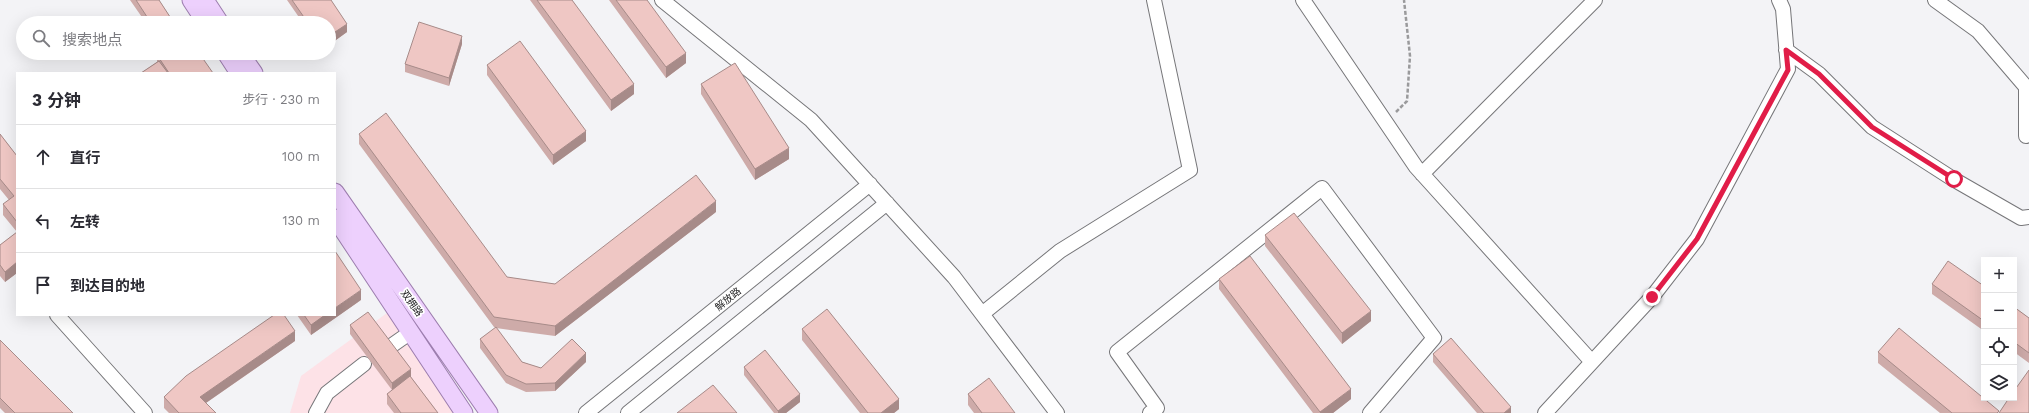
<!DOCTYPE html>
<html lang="zh">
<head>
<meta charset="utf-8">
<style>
  :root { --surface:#fff; --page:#f2f2f3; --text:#2b2b33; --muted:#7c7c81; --line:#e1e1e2 }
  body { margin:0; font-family:"Work Sans","Noto Sans SC",sans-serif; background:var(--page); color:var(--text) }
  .controls { position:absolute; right:12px; bottom:12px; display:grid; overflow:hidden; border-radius:0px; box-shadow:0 4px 16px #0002 }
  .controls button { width:36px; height:36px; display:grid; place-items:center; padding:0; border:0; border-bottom:1px solid var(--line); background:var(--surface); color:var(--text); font:20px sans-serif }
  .stop { position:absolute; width:12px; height:12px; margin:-9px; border:3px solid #e11d48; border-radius:50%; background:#fff }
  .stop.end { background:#e11d48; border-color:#fff; box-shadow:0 1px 4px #0008 }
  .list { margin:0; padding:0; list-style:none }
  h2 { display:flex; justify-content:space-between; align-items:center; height:52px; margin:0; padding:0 16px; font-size:17px }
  h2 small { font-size:13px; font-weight:400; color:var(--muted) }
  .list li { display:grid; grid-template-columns:26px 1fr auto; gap:12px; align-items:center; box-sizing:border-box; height:64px; padding:0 16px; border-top:1px solid var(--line) }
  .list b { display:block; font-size:15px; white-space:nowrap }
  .list em { font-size:13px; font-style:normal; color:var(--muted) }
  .icon { flex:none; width:22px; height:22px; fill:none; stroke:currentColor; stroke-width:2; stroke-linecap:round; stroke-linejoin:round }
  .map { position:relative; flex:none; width:2029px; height:413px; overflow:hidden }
  .search { position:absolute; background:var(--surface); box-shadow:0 4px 16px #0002; left:16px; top:16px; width:320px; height:44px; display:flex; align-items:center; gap:10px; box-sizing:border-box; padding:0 14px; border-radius:22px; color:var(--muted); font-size:15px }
  .panel { position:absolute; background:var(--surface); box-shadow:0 4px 16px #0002; left:16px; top:72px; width:320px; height:244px; border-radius:0px }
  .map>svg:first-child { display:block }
  .commercial { fill:#fde2e7 }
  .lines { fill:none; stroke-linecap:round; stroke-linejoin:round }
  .minor-casing { stroke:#767679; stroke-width:16 }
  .major-casing { stroke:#9d7eaf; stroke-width:19 }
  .path { stroke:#9a9a9c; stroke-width:2.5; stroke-dasharray:4 2; stroke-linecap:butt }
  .minor { stroke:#fff; stroke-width:14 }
  .major { stroke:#edd0fd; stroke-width:17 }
  .wall { fill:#ceaba9 }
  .shaded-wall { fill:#a78b89 }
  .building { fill:#efc7c4; stroke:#a78b89 }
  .route { stroke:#e11d48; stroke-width:5 }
  .labels { text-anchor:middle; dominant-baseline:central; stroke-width:3.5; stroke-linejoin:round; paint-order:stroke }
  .street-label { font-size:10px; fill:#1e1e1f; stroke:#fff }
</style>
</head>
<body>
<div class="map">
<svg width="2029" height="413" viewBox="0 0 2029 413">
  <rect width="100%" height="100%" fill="#f3f3f6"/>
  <!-- commercial -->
  <path class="commercial" d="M 387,313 L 457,413 L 290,413 L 301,376 Z"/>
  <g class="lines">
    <!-- minor casing -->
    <g class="minor-casing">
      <path id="minor" d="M 662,0 L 811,120 L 954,277 L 1057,413
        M 1303,0 L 1416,167 L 1592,362
        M 1935,0 L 1978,31 L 2026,87 L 2026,136
        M 1786,50 L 1819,74 L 1872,127 L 1953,179 L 2021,218 L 2029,217
        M 1422,174 L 1595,0
        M 982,314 L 1060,251 L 1190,170 L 1154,0
        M 57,315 L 145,413
        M 391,346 L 411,332
        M 316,413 L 327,393 L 364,364
        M 586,413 L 870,184
        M 628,413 L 887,203
        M 1150,413 L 1157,408 L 1117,352 L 1322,188 L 1434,338 L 1370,413
        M 1545,413 L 1652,297 L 1697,239 L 1788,69 L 1783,9 L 1779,0"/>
    </g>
    <!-- major casing -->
    <g class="major-casing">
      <path id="major" d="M 191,0 L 206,23
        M 205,0 L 220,23
        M 226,53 L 239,73
        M 240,53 L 254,73
        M 335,192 L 489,413
        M 335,218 L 464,413"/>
    </g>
    <!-- path -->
    <path class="path" d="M 1396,112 L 1407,101 L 1410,56 L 1404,0"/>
    <!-- minor -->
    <use href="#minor" class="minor"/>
    <!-- major -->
    <use href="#major" class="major"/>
  </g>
  <!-- wall -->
  <path class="wall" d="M 130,0 L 159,0 L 174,23 L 146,23 Z
    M 287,0 L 331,0 L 347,32 L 329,45 L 329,23 L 303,23 Z
    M 530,0 L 572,0 L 634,94 L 611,111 Z
    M 609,0 L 647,0 L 686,63 L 666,78 Z
    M 462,44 L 449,86 L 405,72 L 405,64 Z
    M 157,55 L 213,73 L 141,73 L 157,62 Z
    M 487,65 L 586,141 L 553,165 L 487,75 Z
    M 701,84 L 789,159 L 755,180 L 701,94 Z
    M 0,134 L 17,156 L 17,232 L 3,215 L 3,204 L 9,200 L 0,189 Z
    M 359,134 L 507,277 L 555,284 L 716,212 L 555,336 L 496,328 L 522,362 L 541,368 L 586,362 L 555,391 L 526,392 L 506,383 L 480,348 L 480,339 L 496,328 L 494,327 L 359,144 Z
    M 17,232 L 17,273 L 5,282 L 0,276 L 0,245 Z
    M 1265,235 L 1371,321 L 1342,344 L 1265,246 Z
    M 1219,279 L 1351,399 L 1333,413 L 1313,413 L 1219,289 Z
    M 1932,284 L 1984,286 L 1984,331 L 1932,294 Z
    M 361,300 L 311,335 L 297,315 L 335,315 Z
    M 2014,307 L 2029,318 L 2029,363 L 2014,352 Z
    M 350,325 L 411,377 L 438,413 L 394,413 L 387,404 L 387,394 L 392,390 L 350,334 Z
    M 802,329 L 899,409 L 894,413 L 860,413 L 802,340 Z
    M 0,340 L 73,413 L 5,413 L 0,408 Z
    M 295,341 L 206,403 L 216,413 L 169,413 L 164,408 L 164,397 Z
    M 1878,352 L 1999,413 L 2029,413 L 1940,413 L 1878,363 Z
    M 1433,354 L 1511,413 L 1477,413 L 1433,362 Z
    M 744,367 L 800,402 L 786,413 L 774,413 L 744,375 Z
    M 968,394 L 1015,413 L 974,413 L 968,405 Z"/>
  <!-- shaded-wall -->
  <path class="shaded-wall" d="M 347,24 L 347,32 L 329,45 L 329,36 Z
    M 462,36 L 462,44 L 449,86 L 449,78 Z
    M 686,53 L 686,63 L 666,78 L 666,67 Z
    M 634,84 L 634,94 L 611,111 L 611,100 Z
    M 586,131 L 586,141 L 553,165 L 553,155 Z
    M 789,148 L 789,159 L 755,180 L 755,169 Z
    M 716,201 L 716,212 L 555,336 L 555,326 Z
    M 17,262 L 17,273 L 5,282 L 5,272 Z
    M 361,290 L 361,300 L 311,335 L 311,325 L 325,315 L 335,315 L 335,308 Z
    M 1371,311 L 1371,321 L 1342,344 L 1342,333 Z
    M 295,331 L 295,341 L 200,407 L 200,397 Z
    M 586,353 L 586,362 L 555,391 L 555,383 Z
    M 411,369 L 411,377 L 392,391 L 392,383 Z
    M 1351,389 L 1351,399 L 1333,413 L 1320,413 L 1320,412 Z
    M 800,394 L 800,402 L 786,413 L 778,413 L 778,411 Z
    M 899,399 L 899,409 L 894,413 L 881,413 Z
    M 1511,407 L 1511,413 L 1504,413 Z"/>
  <!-- building -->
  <path class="building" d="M 136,0 L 159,0 L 174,23 L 151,23 Z
    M 292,0 L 331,0 L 347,24 L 329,36 L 329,23 L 308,23 Z
    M 537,0 L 572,0 L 634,84 L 611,100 Z
    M 616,0 L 647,0 L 686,53 L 666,67 Z
    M 419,22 L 462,36 L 449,78 L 405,64 Z
    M 520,41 L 586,131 L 553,155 L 487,65 Z
    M 160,53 L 199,53 L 213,73 L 169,73 L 157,55 Z
    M 159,61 L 168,73 L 141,73 Z
    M 735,63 L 789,148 L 755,169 L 701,84 Z
    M 386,113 L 507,277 L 555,284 L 696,175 L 716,201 L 555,326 L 494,317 L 359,134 Z
    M 0,134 L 17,156 L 17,222 L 3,204 L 14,196 L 0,179 Z
    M 1294,213 L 1371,311 L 1342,333 L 1265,235 Z
    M 17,232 L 17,262 L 5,272 L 0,265 L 0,245 Z
    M 335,251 L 361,290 L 335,308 Z
    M 1250,256 L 1351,389 L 1320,412 L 1219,279 Z
    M 1948,261 L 1984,286 L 1984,321 L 1932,284 Z
    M 2014,307 L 2029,318 L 2029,353 L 2014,342 Z
    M 827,309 L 899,399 L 881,413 L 868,413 L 802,329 Z
    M 368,312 L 411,369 L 392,383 L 350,325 Z
    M 274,315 L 284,315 L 295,331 L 200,397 L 216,413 L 179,413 L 164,397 L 186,376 Z
    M 304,315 L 325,315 L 311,325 Z
    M 496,327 L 522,362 L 541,368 L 572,339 L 586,353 L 555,383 L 526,384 L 506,375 L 480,339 Z
    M 1899,328 L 1999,411 L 1997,413 L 1952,413 L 1878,352 Z
    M 1451,338 L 1511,407 L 1504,413 L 1484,413 L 1433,354 Z
    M 0,340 L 73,413 L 15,413 L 0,398 Z
    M 765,350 L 800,394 L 778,411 L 744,367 Z
    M 2029,370 L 2029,413 L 1999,413 L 2009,398 L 2014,398 L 2014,391 Z
    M 410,376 L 438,413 L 401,413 L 387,394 Z
    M 989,378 L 1015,413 L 982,413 L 968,394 Z
    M 713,385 L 737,413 L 677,413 Z"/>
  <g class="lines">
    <!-- route -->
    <path class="route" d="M 1652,297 L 1697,239 L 1788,70 L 1786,50 L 1819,74 L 1872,127 L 1954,179"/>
  </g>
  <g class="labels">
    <!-- street labels -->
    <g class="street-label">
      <text transform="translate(728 299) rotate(-39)">解放路</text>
      <text transform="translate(412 303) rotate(55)">双拥路</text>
    </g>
  </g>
</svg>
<div class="controls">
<button>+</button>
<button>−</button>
<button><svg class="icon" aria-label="locate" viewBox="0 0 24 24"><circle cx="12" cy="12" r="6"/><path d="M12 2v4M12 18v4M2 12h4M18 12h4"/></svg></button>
<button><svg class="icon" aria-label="layers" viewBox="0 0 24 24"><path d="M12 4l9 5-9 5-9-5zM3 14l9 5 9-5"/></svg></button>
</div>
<div class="stop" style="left:1954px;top:179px"></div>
<div class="stop end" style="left:1652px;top:297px"></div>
<div class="search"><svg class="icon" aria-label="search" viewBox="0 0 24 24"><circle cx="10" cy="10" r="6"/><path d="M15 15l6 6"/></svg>搜索地点</div>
<section class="panel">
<h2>3 分钟<small>步行 · 230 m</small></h2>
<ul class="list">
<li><svg class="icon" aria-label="ahead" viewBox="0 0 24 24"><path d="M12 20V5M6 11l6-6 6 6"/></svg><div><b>直行</b></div><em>100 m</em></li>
<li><svg class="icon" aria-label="left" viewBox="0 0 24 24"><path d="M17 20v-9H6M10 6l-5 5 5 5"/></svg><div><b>左转</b></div><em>130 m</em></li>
<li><svg class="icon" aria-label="arrive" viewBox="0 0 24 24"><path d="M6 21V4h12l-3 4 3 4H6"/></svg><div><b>到达目的地</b></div></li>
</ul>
</section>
</div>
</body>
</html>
